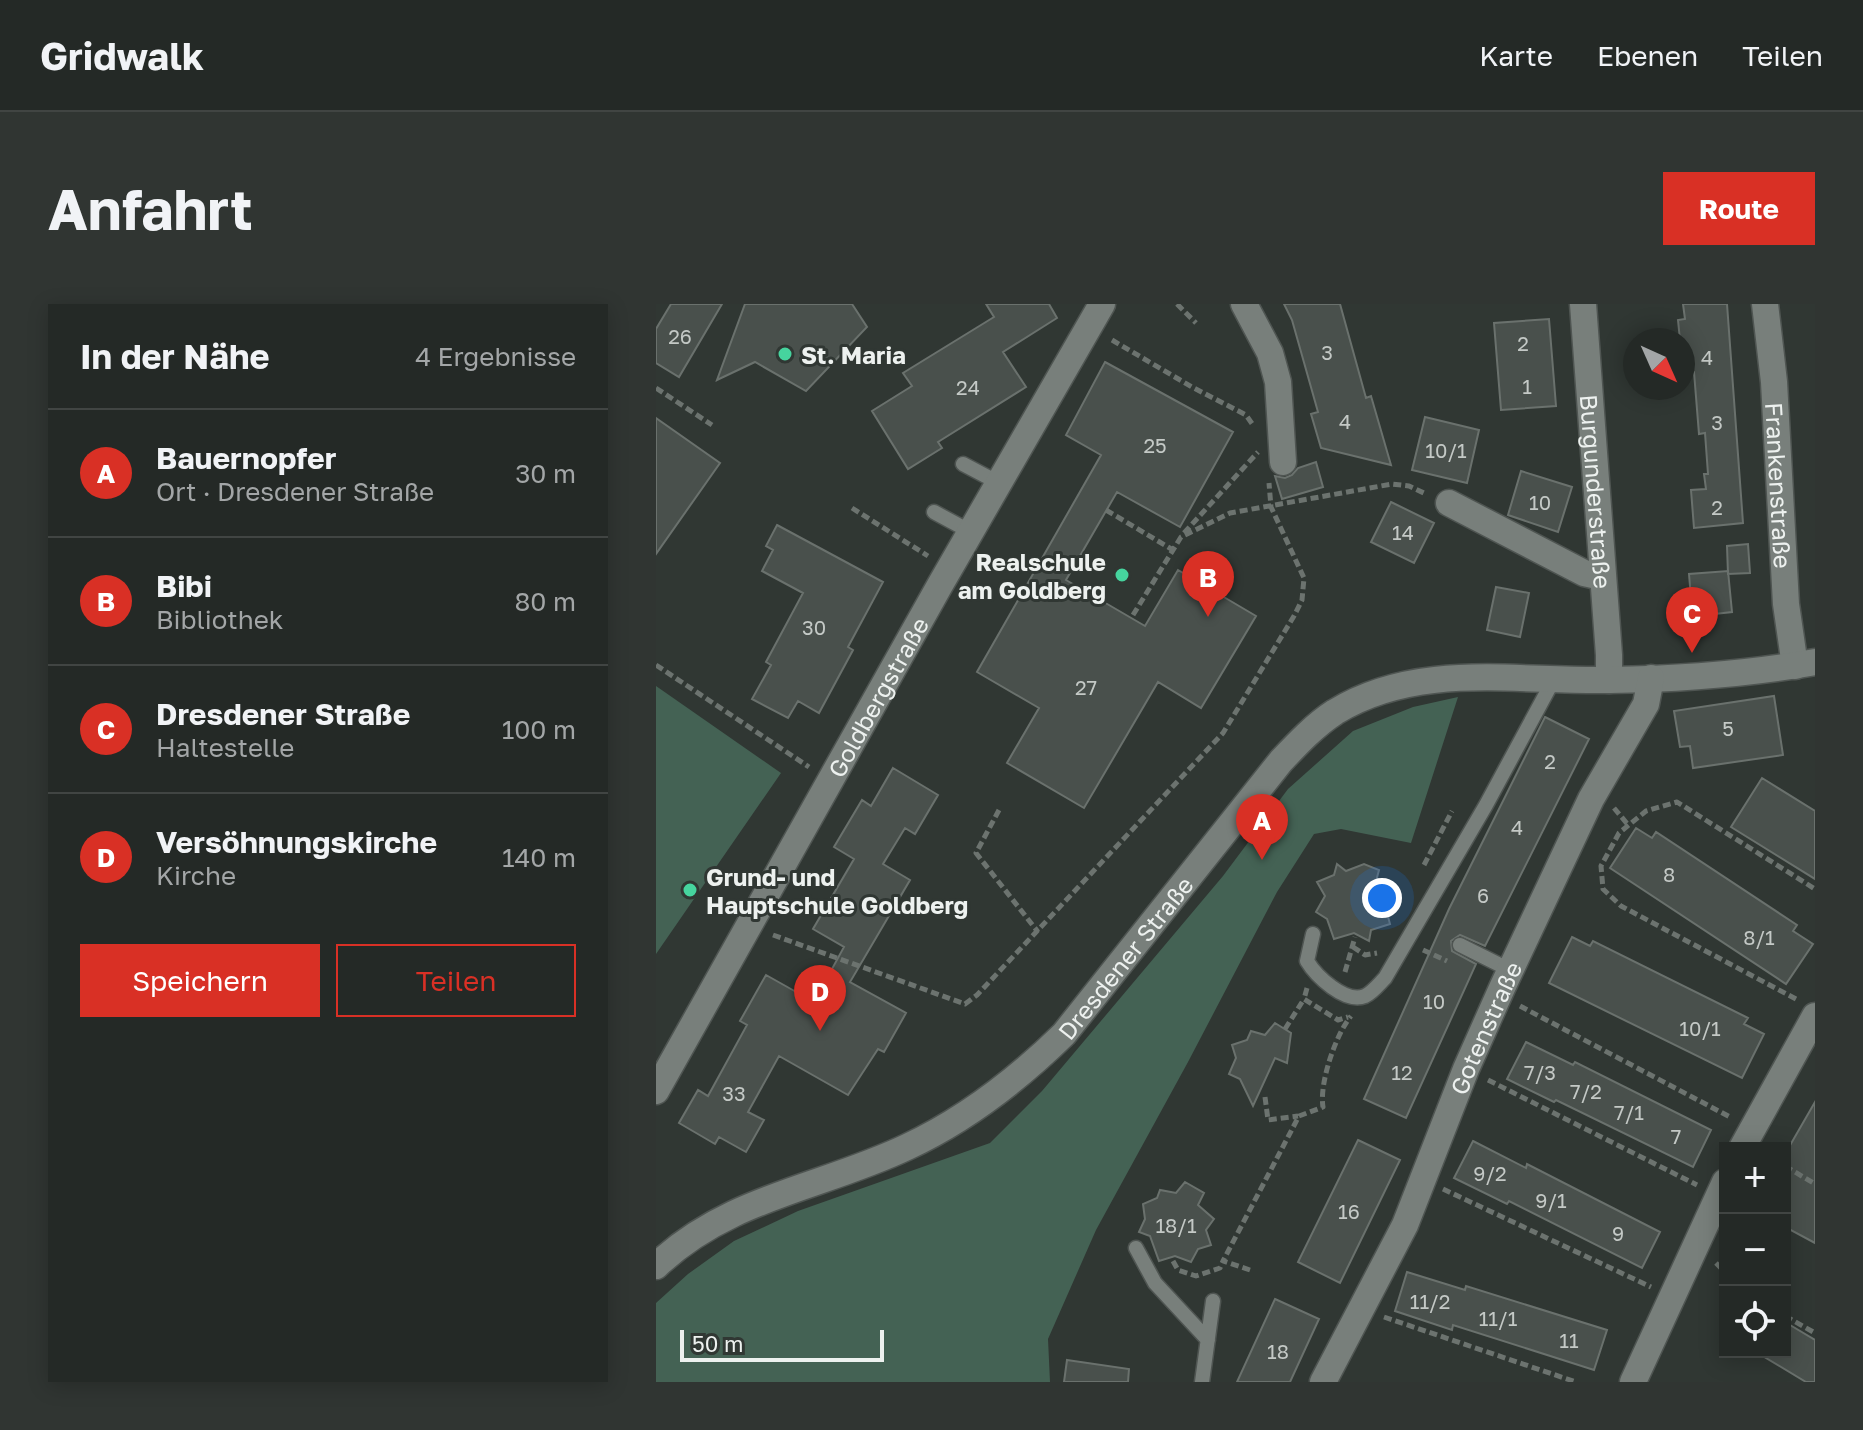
<!DOCTYPE html>
<html lang="de">
<head>
<meta charset="utf-8">
<style>
  :root { --surface:#242926; --page:#303532; --text:#f1f3f6; --muted:#a3a6a7; --line:#414543; --accent:#d93025 }
  body { margin:0; font-family:"Golos Text",sans-serif; background:var(--page); color:var(--text) }
  .controls { position:absolute; right:24px; bottom:24px; display:grid; overflow:hidden; border-radius:0px; box-shadow:0 4px 20px #0003 }
  .controls button { width:72px; height:72px; display:grid; place-items:center; padding:0; border:0; border-bottom:2px solid var(--line); background:var(--surface); color:var(--text); font:40px sans-serif }
  .compass { position:absolute; left:967px; top:24px; width:72px; height:72px; border-radius:50%; background:var(--surface); box-shadow:0 4px 20px #0003; rotate:135deg }
  .scale { position:absolute; left:24px; bottom:20px; width:204px; box-sizing:border-box; padding-left:8px; border:4px solid #edf1ef; border-top:0; font-size:22px; line-height:28px; white-space:nowrap; color:#edf1ef; -webkit-text-stroke:6px #303733; paint-order:stroke }
  .you { position:absolute; left:726px; top:594px; width:28px; height:28px; margin:-20px; border:6px solid #fff; border-radius:50%; background:#1a73e8; box-shadow:0 0 0 12px #1a73e833 }
  .badge { display:grid; place-items:center; width:52px; height:52px; border-radius:50%; background:var(--accent); color:#fff; font-size:26px; font-weight:700 }
  .pin { position:absolute; translate:-50% -66px; filter:drop-shadow(0 2px 4px #0008) }
  .pin::after { content:''; position:absolute; top:42px; width:28px; height:24px; background:inherit; clip-path:polygon(0 0,100% 0,50% 100%) }
  .list { margin:0; padding:0; list-style:none }
  h2 { display:flex; justify-content:space-between; align-items:center; height:104px; margin:0; padding:0 32px; font-size:34px }
  h2 small { font-size:26px; font-weight:400; color:var(--muted) }
  .list li { display:grid; grid-template-columns:52px 1fr auto; gap:24px; align-items:center; box-sizing:border-box; height:128px; padding:0 32px; border-top:2px solid var(--line) }
  .list b { display:block; font-size:30px; white-space:nowrap }
  .list p { margin:0; font-size:26px; white-space:nowrap; color:var(--muted) }
  .list em { font-size:26px; font-style:normal; color:var(--muted) }
  .actions { display:flex; gap:16px; padding:24px 32px }
  .actions a { flex:1; padding:18px 0; border:2px solid var(--accent); border-radius:0px; text-align:center; font-size:28px; color:var(--accent) }
  .actions .main { background:var(--accent); color:#fff }
  .icon { flex:none; width:44px; height:44px; fill:none; stroke:currentColor; stroke-width:2; stroke-linecap:round; stroke-linejoin:round }
  .map { position:relative; flex:none; width:1159px; height:1078px; overflow:hidden; border-radius:0px }
  header { display:flex; align-items:center; gap:48px; box-sizing:border-box; height:112px; padding:0 40px; background:var(--surface); border-bottom:2px solid var(--line) }
  header strong { font-size:38px }
  nav { display:flex; gap:44px; margin-inline-start:auto; font-size:28px }
  .intro { display:flex; align-items:center; justify-content:space-between; box-sizing:border-box; height:192px; padding:0 48px }
  h1 { margin:0; font-size:56px }
  .button { padding:20px 36px; border-radius:0px; background:var(--accent); color:#fff; font-size:28px; font-weight:700 }
  main { display:flex; gap:48px; padding:0 48px }
  aside { flex:1; background:var(--surface); border-radius:0px; box-shadow:0 4px 20px #0003 }
  .map>svg:first-child { display:block }
  .green { fill:#446254 }
  .building { fill:#49504c; stroke:#6a716d; stroke-width:2 }
  .lines { fill:none; stroke-linecap:round; stroke-linejoin:round }
  .service-casing { stroke:#4f5552; stroke-width:17 }
  .minor-casing { stroke:#4f5552; stroke-width:29 }
  .path { stroke:#6c736f; stroke-width:5; stroke-dasharray:8 4; stroke-linecap:butt }
  .service { stroke:#787f7b; stroke-width:14 }
  .minor { stroke:#787f7b; stroke-width:26 }
  .poi-dot { fill:#46d49e; stroke:#303733; stroke-width:3 }
  .labels { text-anchor:middle; dominant-baseline:central; stroke-width:6; stroke-linejoin:round; paint-order:stroke }
  .number-label { font-size:20px; fill:#c4c9c6 }
  .poi-label { font-size:24px; font-weight:bold; fill:#edf1ef; stroke:#303733; text-anchor:start }
  .street-label { font-size:24px; fill:#edf1ef; stroke:#303733 }
</style>
</head>
<body>
<header>
<strong>Gridwalk</strong>
<nav><a>Karte</a><a>Ebenen</a><a>Teilen</a></nav>
</header>
<div class="intro"><h1>Anfahrt</h1><a class="button">Route</a></div>
<main>
<aside>
<h2>In der Nähe<small>4 Ergebnisse</small></h2>
<ul class="list">
<li><span class="badge">A</span><div><b>Bauernopfer</b><p>Ort · Dresdener Straße</p></div><em>30 m</em></li>
<li><span class="badge">B</span><div><b>Bibi</b><p>Bibliothek</p></div><em>80 m</em></li>
<li><span class="badge">C</span><div><b>Dresdener Straße</b><p>Haltestelle</p></div><em>100 m</em></li>
<li><span class="badge">D</span><div><b>Versöhnungskirche</b><p>Kirche</p></div><em>140 m</em></li>
</ul>
<div class="actions"><a class="main">Speichern</a><a>Teilen</a></div>
</aside>
<div class="map">
<svg width="1159" height="1078" viewBox="0 0 1159 1078">
  <rect width="100%" height="100%" fill="#303733"/>
  <!-- green -->
  <path class="green" d="M 0,382 L 125,469 L 0,650 Z
    M 802,393 L 755,539 L 685,525 L 658,530 L 621,588 L 532,758 L 440,926 L 392,1035 L 394,1078 L 0,1078 L 0,999 L 32,970 L 78,937 L 142,907 L 334,839 L 386,787 L 567,572 L 632,485 L 697,427 L 757,403 Z"/>
  <!-- building -->
  <path class="building" d="M 15,0 L 66,0 L 23,73 L 0,59 L 0,25 Z
    M 89,0 L 196,0 L 211,23 L 150,87 L 99,58 L 61,76 Z
    M 330,0 L 393,0 L 401,14 L 347,48 L 370,83 L 282,138 L 286,144 L 252,165 L 216,107 L 256,82 L 247,69 L 338,13 Z
    M 628,0 L 684,0 L 710,94 L 715,92 L 735,161 L 665,144 L 655,110 L 662,108 L 636,16 Z
    M 1027,0 L 1071,0 L 1087,219 L 1038,224 L 1035,186 L 1050,185 L 1048,170 L 1052,170 L 1049,129 L 1043,130 L 1038,68 L 1027,69 L 1027,36 L 1024,36 L 1022,16 L 1029,15 Z
    M 893,15 L 900,102 L 845,106 L 838,19 Z
    M 449,58 L 577,128 L 524,223 L 461,188 L 410,276 L 489,322 L 522,266 L 600,312 L 545,404 L 502,378 L 428,504 L 351,459 L 383,404 L 321,368 L 445,151 L 410,131 Z
    M 769,113 L 823,126 L 811,179 L 756,166 Z
    M 0,114 L 64,159 L 0,250 Z
    M 660,158 L 667,183 L 626,195 L 619,172 L 629,174 L 636,171 L 642,164 Z
    M 865,167 L 916,183 L 902,228 L 852,211 Z
    M 735,198 L 778,219 L 758,259 L 715,238 Z
    M 121,221 L 227,278 L 192,343 L 197,346 L 163,409 L 142,397 L 132,414 L 96,395 L 115,361 L 110,358 L 147,289 L 106,267 L 117,246 L 110,242 Z
    M 1092,240 L 1094,269 L 1072,270 L 1071,242 Z
    M 1072,267 L 1076,308 L 1050,311 L 1050,305 L 1036,306 L 1033,270 Z
    M 840,283 L 873,289 L 864,333 L 831,326 Z
    M 1118,392 L 1127,451 L 1037,464 L 1034,442 L 1024,443 L 1018,407 Z
    M 889,413 L 933,435 L 829,642 L 804,631 L 795,637 L 796,647 L 820,660 L 750,814 L 708,795 L 793,605 Z
    M 237,464 L 282,491 L 259,530 L 249,524 L 227,560 L 254,576 L 194,678 L 250,709 L 228,748 L 222,745 L 192,791 L 123,752 L 92,808 L 108,816 L 90,848 L 63,833 L 59,840 L 23,819 L 42,786 L 52,792 L 91,721 L 84,717 L 110,671 L 158,698 L 188,643 L 157,625 L 198,555 L 178,543 L 206,496 L 215,502 Z
    M 1106,474 L 1159,507 L 1159,575 L 1075,523 Z
    M 980,524 L 996,534 L 1000,528 L 1141,621 L 1137,627 L 1157,640 L 1130,680 L 954,564 Z
    M 681,560 L 690,567 L 708,560 L 723,566 L 719,581 L 737,590 L 730,605 L 734,620 L 715,626 L 713,637 L 698,629 L 678,635 L 671,615 L 660,608 L 669,592 L 661,578 L 678,571 Z
    M 916,633 L 934,642 L 937,637 L 1092,714 L 1088,720 L 1108,730 L 1086,774 L 893,679 Z
    M 619,719 L 635,729 L 631,759 L 619,754 L 597,802 L 584,775 L 573,770 L 580,754 L 576,741 L 591,736 L 595,727 L 609,731 Z
    M 870,738 L 917,761 L 919,758 L 1055,826 L 1037,863 L 900,796 L 898,798 L 851,775 Z
    M 1159,798 L 1159,939 L 1129,923 L 1129,850 Z
    M 702,836 L 744,856 L 684,979 L 642,958 Z
    M 817,837 L 870,864 L 871,860 L 1004,928 L 986,964 L 853,897 L 851,900 L 798,874 Z
    M 529,878 L 548,889 L 542,901 L 558,915 L 550,926 L 555,941 L 542,945 L 535,958 L 519,952 L 503,957 L 494,932 L 483,928 L 489,915 L 487,900 L 501,894 L 504,886 L 520,889 Z
    M 751,968 L 809,986 L 810,982 L 951,1026 L 938,1066 L 797,1021 L 796,1026 L 739,1007 Z
    M 619,995 L 663,1015 L 634,1078 L 581,1078 Z
    M 1129,1018 L 1159,1036 L 1159,1078 L 1150,1078 L 1100,1048 L 1129,1048 Z
    M 411,1056 L 473,1065 L 472,1078 L 408,1078 Z"/>
  <g class="lines">
    <!-- service casing -->
    <g class="service-casing">
      <path id="service" d="M 307,160 L 343,179
        M 278,208 L 315,228
        M 657,630 L 651,657 C 660,672 689,700 709,692 C 717,688 723,680 729,674 L 830,501 L 898,375
        M 804,641 L 854,666
        M 480,944 L 499,979 L 552,1036
        M 546,1078 L 557,997"/>
    </g>
    <!-- minor casing -->
    <g class="minor-casing">
      <g id="minor">
        <path d="M 588,0 L 614,49 L 622,78 L 627,158"/>
        <path id="s1" d="M 927,0 L 953,351 L 953,376"/>
        <path id="s2" d="M 1109,0 L 1118,78 L 1130,300 L 1139,362"/>
        <path d="M 793,199 L 928,269 L 946,273"/>
        <path id="s3" d="M 0,787 L 284,281 L 446,0"/>
        <path d="M 1086,844 L 1159,712"/>
        <path id="s4" d="M 0,962 C 72,893 165,884 251,843 C 311,815 361,776 408,730 L 625,457 C 642,439 659,421 679,408 C 762,357 861,378 953,376 C 1021,375 1092,370 1159,358"/>
        <path id="s5" d="M 667,1078 L 749,921 L 810,765 L 846,684 L 935,495 L 990,400 L 995,374"/>
        <path d="M 977,1078 L 1069,878"/>
      </g>
    </g>
    <!-- path -->
    <path class="path" d="M 521,0 L 540,19
      M 456,36 L 536,83 L 590,111 L 597,121
      M 0,84 L 56,121
      M 196,204 L 272,252
      M 450,206 L 517,246
      M 528,229 L 602,148
      M 477,311 L 525,233 L 574,209 L 736,180 L 753,182 L 770,190
      M 0,361 L 153,463
      M 958,504 L 973,522
      M 343,506 L 320,549 L 382,628
      M 768,561 L 796,507
      M 117,631 L 309,700 L 321,691 L 567,429 L 638,312 L 646,296 L 648,274 L 615,203 L 613,179
      M 697,643 L 709,651 L 721,649
      M 767,646 L 791,657
      M 689,668 L 699,633
      M 651,684 L 648,695 L 682,716 L 692,713
      M 1140,695 L 965,602 L 947,585 L 945,562 L 963,529 L 990,507 L 1021,498 L 1159,585
      M 864,702 L 1074,813
      M 629,725 L 648,695
      M 832,776 L 1041,881
      M 609,793 L 612,816 L 642,812
      M 1129,862 L 1159,880
      M 787,885 L 995,983
      M 517,957 L 522,966 L 540,972 L 564,964 L 567,957
      M 1060,959 L 1069,968
      M 594,966 L 567,957 L 643,812 L 667,803 C 663,779 680,730 695,712
      M 1129,1012 L 1159,1029
      M 728,1013 L 920,1078"/>
    <!-- service -->
    <use href="#service" class="service"/>
    <!-- minor -->
    <use href="#minor" class="minor"/>
  </g>
  <!-- markers -->
  <g class="poi-dot">
    <circle cx="129" cy="50" r="8"/>
    <circle cx="466" cy="271" r="8"/>
    <circle cx="34" cy="586" r="8"/>
  </g>
  <g class="labels">
    <!-- number labels -->
    <g class="number-label">
      <text x="24" y="32">26</text>
      <text x="867" y="39">2</text>
      <text x="671" y="48">3</text>
      <text x="1051" y="53">4</text>
      <text x="871" y="82">1</text>
      <text x="312" y="83">24</text>
      <text x="689" y="117">4</text>
      <text x="1061" y="118">3</text>
      <text x="499" y="141">25</text>
      <text x="790" y="146">10/1</text>
      <text x="884" y="198">10</text>
      <text x="1061" y="203">2</text>
      <text x="747" y="228">14</text>
      <text x="158" y="323">30</text>
      <text x="430" y="383">27</text>
      <text x="1072" y="424">5</text>
      <text x="894" y="457">2</text>
      <text x="861" y="523">4</text>
      <text x="1013" y="570">8</text>
      <text x="827" y="591">6</text>
      <text x="1103" y="633">8/1</text>
      <text x="778" y="697">10</text>
      <text x="1044" y="724">10/1</text>
      <text x="746" y="768">12</text>
      <text x="884" y="768">7/3</text>
      <text x="930" y="787">7/2</text>
      <text x="78" y="789">33</text>
      <text x="973" y="808">7/1</text>
      <text x="1020" y="832">7</text>
      <text x="834" y="869">9/2</text>
      <text x="895" y="896">9/1</text>
      <text x="693" y="907">16</text>
      <text x="520" y="921">18/1</text>
      <text x="962" y="929">9</text>
      <text x="774" y="997">11/2</text>
      <text x="842" y="1014">11/1</text>
      <text x="913" y="1036">11</text>
      <text x="622" y="1047">18</text>
    </g>
    <!-- poi labels -->
    <g class="poi-label">
      <text x="145" y="50">St. Maria</text>
      <text x="450" y="257" text-anchor="end">Realschule<tspan x="450" dy="28">am Goldberg</tspan></text>
      <text x="50" y="572">Grund- und<tspan x="50" dy="28">Hauptschule Goldberg</tspan></text>
    </g>
    <!-- street labels -->
    <g class="street-label">
      <text stroke="none"><textPath href="#s2" startOffset="182">Frankenstraße</textPath></text>
      <text stroke="none"><textPath href="#s1" startOffset="188">Burgunderstraße</textPath></text>
      <text stroke="none"><textPath href="#s3" startOffset="452">Goldbergstraße</textPath></text>
      <text stroke="none"><textPath href="#s4" startOffset="572">Dresdener Straße</textPath></text>
      <text stroke="none"><textPath href="#s5" startOffset="390">Gotenstraße</textPath></text>
    </g>
  </g>
</svg>
<div class="controls">
<button>+</button>
<button>−</button>
<button><svg class="icon" aria-label="locate" viewBox="0 0 24 24"><circle cx="12" cy="12" r="6"/><path d="M12 2v4M12 18v4M2 12h4M18 12h4"/></svg></button>
</div>
<svg class="compass" viewBox="-18 -18 36 36"><path d="M0-13l5 13h-10z" fill="#e53935"/><path d="M0 13l5-13h-10z" fill="#a3a6a7"/></svg>
<div class="scale">50 m</div>
<div class="you"></div>
<div class="pin badge" style="left:606px;top:556px">A</div>
<div class="pin badge" style="left:552px;top:313px">B</div>
<div class="pin badge" style="left:1036px;top:349px">C</div>
<div class="pin badge" style="left:164px;top:727px">D</div>
</div>
</main>
</body>
</html>
